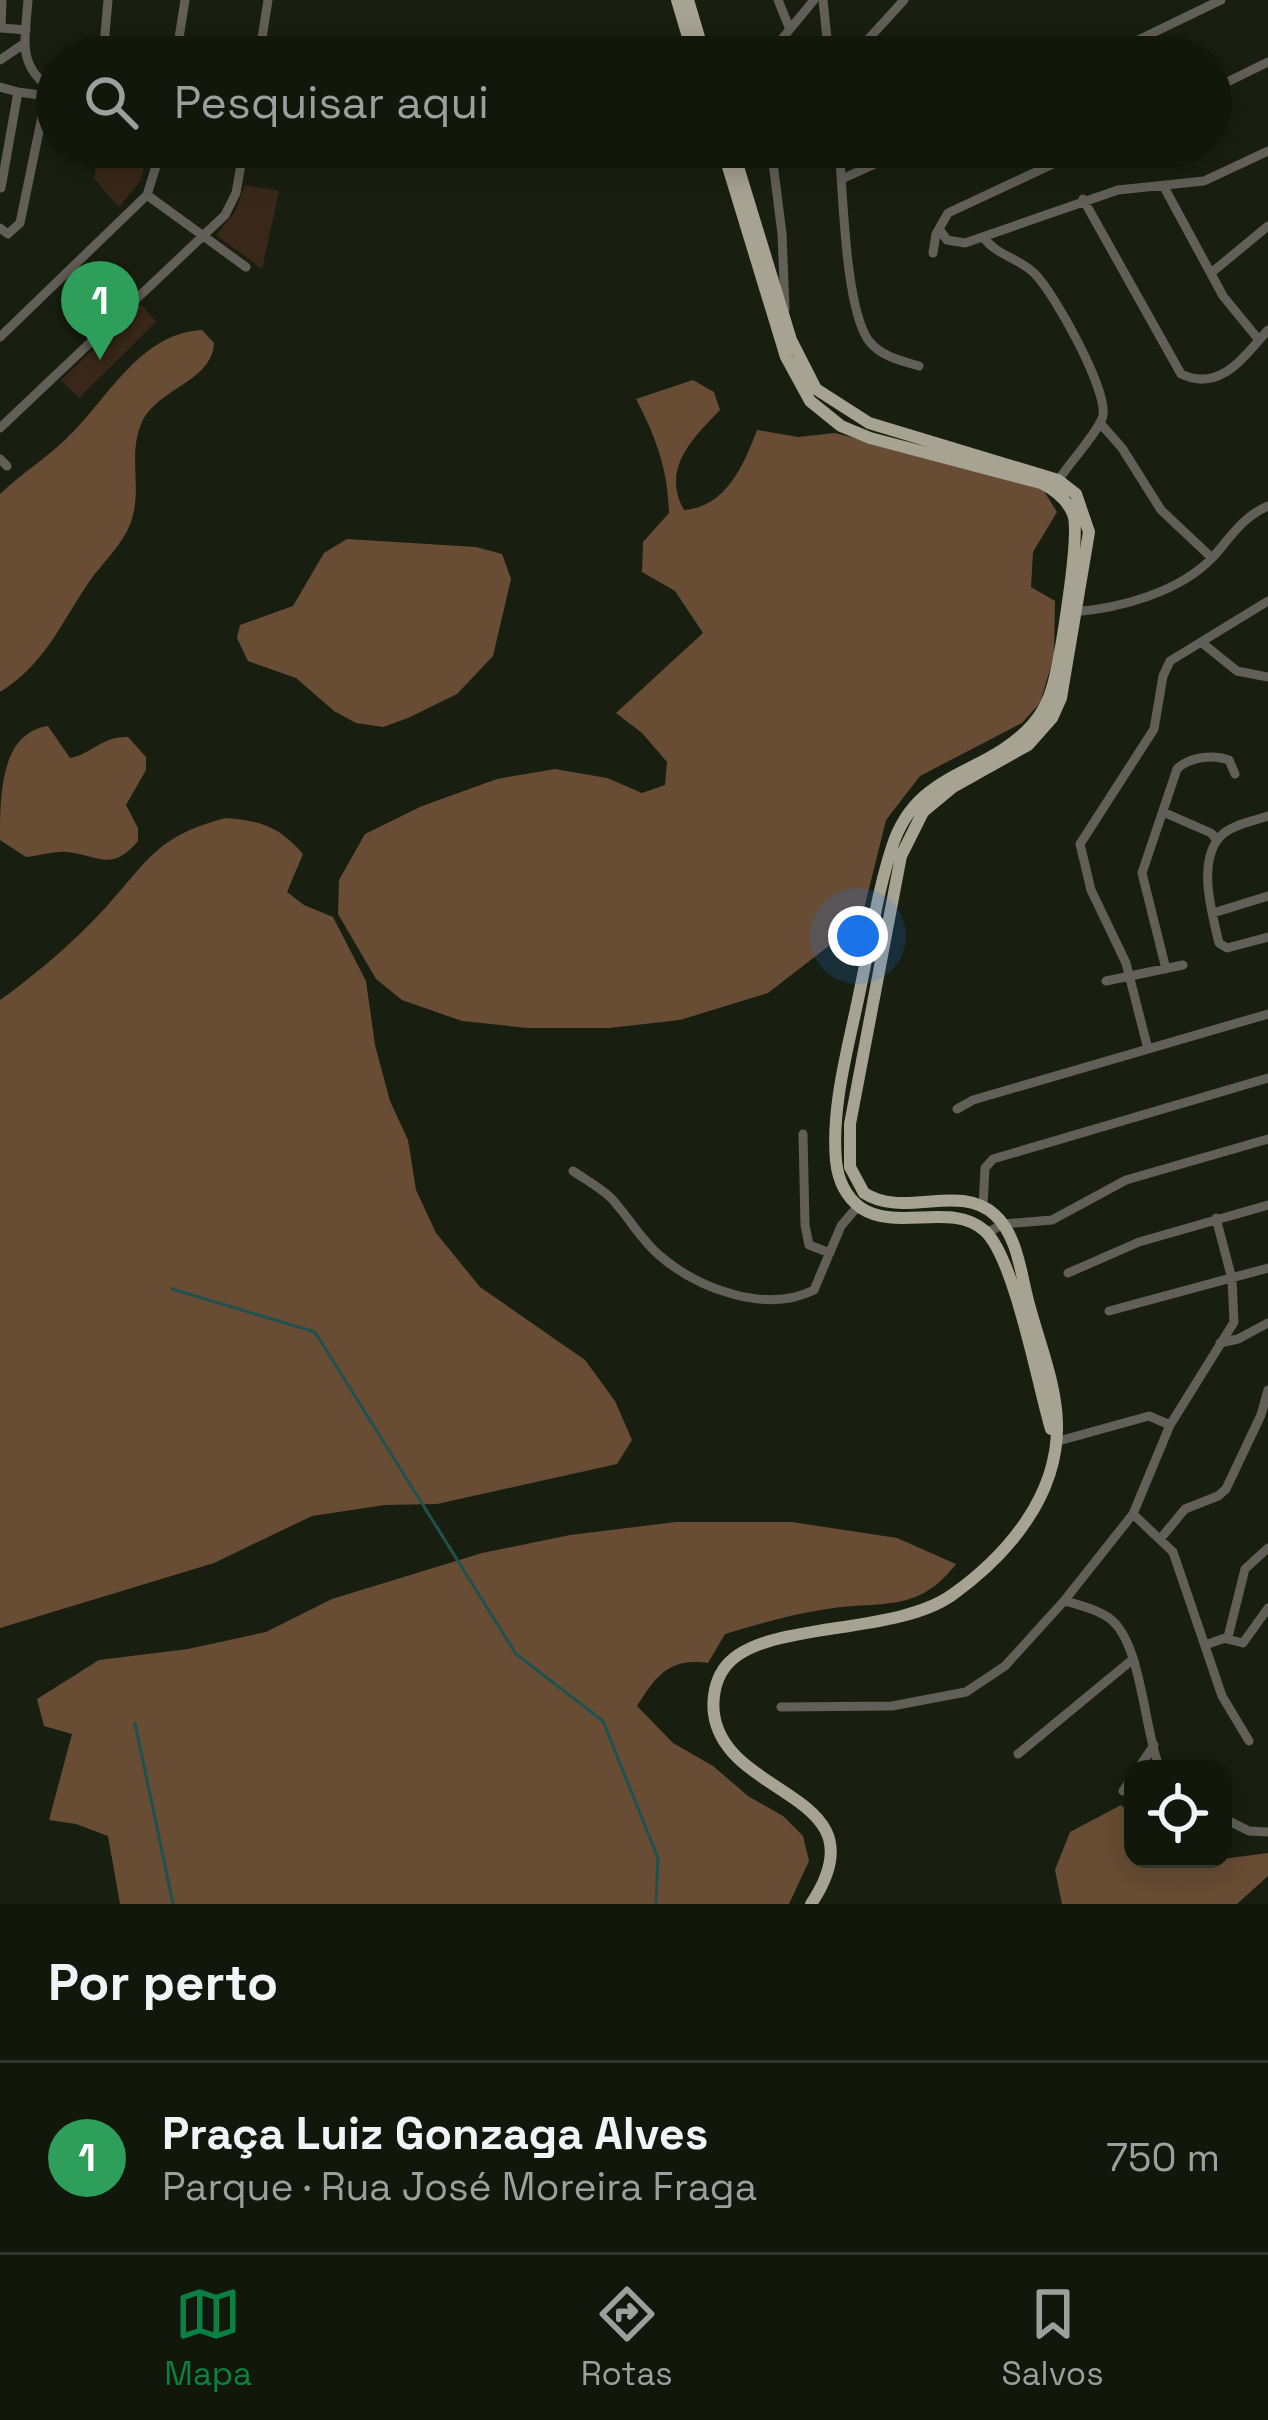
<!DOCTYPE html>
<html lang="pt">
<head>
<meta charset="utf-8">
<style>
  :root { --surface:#12170c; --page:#1f241a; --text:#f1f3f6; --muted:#9c9f9d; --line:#31362d; --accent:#0b8043 }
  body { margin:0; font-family:"Space Grotesk",sans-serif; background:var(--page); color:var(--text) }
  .controls { position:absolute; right:36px; bottom:36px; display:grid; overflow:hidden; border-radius:24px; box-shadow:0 6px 30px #0003 }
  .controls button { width:108px; height:108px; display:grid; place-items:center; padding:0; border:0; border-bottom:3px solid var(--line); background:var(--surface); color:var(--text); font:60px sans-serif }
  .you { position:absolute; left:858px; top:936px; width:42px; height:42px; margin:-30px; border:9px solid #fff; border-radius:50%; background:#1a73e8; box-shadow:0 0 0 18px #1a73e833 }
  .badge { display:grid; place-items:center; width:78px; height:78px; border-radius:50%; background:var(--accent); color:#fff; font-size:39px; font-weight:700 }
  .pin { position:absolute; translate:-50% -99px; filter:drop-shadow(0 3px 6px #0008) }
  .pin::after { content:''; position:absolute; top:63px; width:42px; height:36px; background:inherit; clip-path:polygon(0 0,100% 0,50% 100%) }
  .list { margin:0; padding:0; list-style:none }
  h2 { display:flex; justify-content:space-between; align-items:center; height:156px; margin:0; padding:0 48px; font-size:51px }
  h2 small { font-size:39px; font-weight:400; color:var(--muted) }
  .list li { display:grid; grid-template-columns:78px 1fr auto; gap:36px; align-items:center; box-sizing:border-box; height:192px; padding:0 48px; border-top:3px solid var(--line) }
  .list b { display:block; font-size:45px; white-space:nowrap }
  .list p { margin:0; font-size:39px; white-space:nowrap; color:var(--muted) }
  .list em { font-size:39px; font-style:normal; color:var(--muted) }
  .icon { flex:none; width:66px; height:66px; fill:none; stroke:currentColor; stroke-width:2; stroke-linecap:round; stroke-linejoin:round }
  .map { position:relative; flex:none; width:1268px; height:1904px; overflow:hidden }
  .search { position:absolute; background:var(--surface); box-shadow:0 6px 30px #0003; left:36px; right:36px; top:36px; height:132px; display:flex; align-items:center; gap:30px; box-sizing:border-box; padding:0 42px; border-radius:66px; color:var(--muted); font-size:45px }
  .sheet { height:348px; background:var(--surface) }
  nav { display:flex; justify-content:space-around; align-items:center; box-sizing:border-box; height:168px; border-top:3px solid var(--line); background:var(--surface); font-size:33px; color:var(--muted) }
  nav a { display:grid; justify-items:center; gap:6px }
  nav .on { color:var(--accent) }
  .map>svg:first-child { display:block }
  .green { fill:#392819 }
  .forest { fill:#684d34 }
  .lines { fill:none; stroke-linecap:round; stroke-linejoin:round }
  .stream { stroke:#205151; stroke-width:3 }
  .minor { stroke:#615f57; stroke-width:9 }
  .major { stroke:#a7a392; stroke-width:12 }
</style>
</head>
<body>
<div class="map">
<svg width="1268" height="1904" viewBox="0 0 1268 1904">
  <rect width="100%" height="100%" fill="#181f10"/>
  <!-- green -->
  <path class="green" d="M 99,147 L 149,147 L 141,180 L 119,207 L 94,179 Z
    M 245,185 L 279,191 L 262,269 L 216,235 L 235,212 Z
    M 141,304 L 156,322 L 79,398 L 61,380 Z"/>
  <!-- forest -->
  <path class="forest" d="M 202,330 L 214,343 C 212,382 158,388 142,422 C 128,453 141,484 133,515 C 127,542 102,562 87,585 C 60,625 44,665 0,692 L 0,494 C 21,474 45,459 66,439 C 107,401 139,333 202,330 Z
    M 693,380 L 714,392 L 720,410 C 692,439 661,469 684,510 C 726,507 744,465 757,430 L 798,437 L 835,433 L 1042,488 L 1057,512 L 1033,552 L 1031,587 L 1055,601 L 1054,656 L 1040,703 L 1022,723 L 920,776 L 886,820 L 861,921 L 768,993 L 680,1020 L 609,1028 L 528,1028 L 462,1021 L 402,1000 L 376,979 L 338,914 L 339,880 L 365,834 L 422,806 L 497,779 L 555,769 L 607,778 L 642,793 L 665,785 L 667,762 L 642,733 L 616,713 L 703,633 L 675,591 L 642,572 L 643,542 L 669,513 C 668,470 656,437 636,399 Z
    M 347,539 L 476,547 L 502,554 L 511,579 L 493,656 L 457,694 L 408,718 L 383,727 L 356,723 L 334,711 L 296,678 L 248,661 L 237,638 L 240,625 L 293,606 L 324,553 Z
    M 48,726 L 70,758 C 92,754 102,736 128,737 L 146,757 L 146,770 L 126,805 L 138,828 L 138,841 C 111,873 100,855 66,852 C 53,851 40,856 26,857 L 0,840 C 0,796 0,733 48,726 Z
    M 226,818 C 261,821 279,826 303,854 L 287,892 L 304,905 L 333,917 L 366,981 L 375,1045 L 390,1101 L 408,1140 L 416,1190 L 436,1233 L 480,1287 L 585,1360 L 615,1401 L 632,1440 L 617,1464 L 437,1504 L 385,1505 L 312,1516 L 214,1563 L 0,1628 L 0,1000 C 38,973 75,941 107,906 C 150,858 159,835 226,818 Z
    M 676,1522 L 792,1522 L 897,1538 L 956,1564 C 917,1614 884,1600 827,1609 C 793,1614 758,1624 725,1634 L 708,1663 C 669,1657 656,1676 637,1706 L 673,1743 L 713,1766 L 748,1796 L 783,1816 L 803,1836 L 809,1861 L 789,1904 L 120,1904 L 108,1836 L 76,1824 L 49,1820 L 72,1734 L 44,1726 L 37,1699 L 99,1660 L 188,1649 L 266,1632 L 332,1599 L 482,1553 L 570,1535 Z
    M 1121,1805 L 1133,1816 L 1133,1859 L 1223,1859 L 1268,1853 L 1268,1876 L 1237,1904 L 1062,1904 L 1055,1870 L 1070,1832 Z"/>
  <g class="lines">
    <!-- stream -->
    <path class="stream" d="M 172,1289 L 315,1332 L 516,1654 L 603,1721 L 658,1858 L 656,1904
      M 135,1723 L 173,1904"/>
    <!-- minor -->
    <path class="minor" d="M 2,0 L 1,28 L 26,30
      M 28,0 C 25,43 16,67 57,93
      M 778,0 L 789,27
      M 823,0 L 829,57
      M 103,57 L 108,0
      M 176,57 L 185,0
      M 259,57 L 268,0
      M 767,57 L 814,0
      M 852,57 L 904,0
      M 1103,57 L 1221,0
      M 0,60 L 25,43
      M 0,87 L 18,92 L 1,188
      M 1211,90 L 1268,62
      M 771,147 L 782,234 L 785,309
      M 839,147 C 843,191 845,309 869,341 C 880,356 902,361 919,366
      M 842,179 L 912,147
      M 1164,187 L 1223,296 L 1259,340
      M 147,195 L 246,267
      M 1083,199 L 1181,374 C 1221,393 1244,356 1268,330
      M 0,228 L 8,234 L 20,223 L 45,102 L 40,95 L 18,92
      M 939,229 L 947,240 L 965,243 L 1118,190 L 1204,181 L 1268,151
      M 983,237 C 997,256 1020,258 1035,274 C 1055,294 1107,389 1103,415 C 1100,431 1066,466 1056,484
      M 933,253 L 936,234 L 948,213 L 1089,147
      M 1211,273 L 1268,226
      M 0,337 L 147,195 L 162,147
      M 1100,423 L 1122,448 L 1161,510 L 1212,558
      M 0,428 L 225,215 L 236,193 L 244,147
      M 0,459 L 7,466
      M 1074,612 C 1121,608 1180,592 1213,557 C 1231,537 1242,517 1268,506
      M 1201,642 L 1237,671 L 1268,677
      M 1163,812 L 1211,833 L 1217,840
      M 1268,816 C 1254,821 1235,824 1224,833 C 1195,857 1212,913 1219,943 L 1227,948 L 1268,937
      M 1213,913 L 1268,896
      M 1166,969 L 1142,873 L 1177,769 C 1189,757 1213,754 1229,760 L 1235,774
      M 1106,981 L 1183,965
      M 1148,1049 L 1126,963 L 1091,890 L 1080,844 L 1154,729 L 1163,676 L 1170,661 L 1268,601
      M 957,1109 L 973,1100 L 1268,1014
      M 803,1134 L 805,1225 L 809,1245 L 830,1253
      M 573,1171 C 586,1180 601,1188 611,1198 C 628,1216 641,1240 659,1255 C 698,1289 766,1314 814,1290 L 841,1226 L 858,1206
      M 983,1206 L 985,1168 L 993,1159 L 1268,1078
      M 987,1233 L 1003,1224 L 1052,1220 L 1126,1180 L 1268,1139
      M 1068,1273 L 1139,1242 L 1268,1205
      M 1109,1311 L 1268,1268
      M 1220,1343 L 1238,1339 L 1268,1323
      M 1055,1442 L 1149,1416 L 1170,1425
      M 1133,1514 L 1173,1552 L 1222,1696 L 1249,1741
      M 1161,1538 L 1185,1509 L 1218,1496 L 1226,1489 L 1261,1415 L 1268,1390
      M 1064,1601 C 1079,1605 1096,1609 1109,1618 C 1142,1641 1144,1732 1160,1769
      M 1227,1639 L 1243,1643 L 1268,1608
      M 1205,1645 L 1228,1637 L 1245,1569 L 1268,1548
      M 781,1707 L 892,1706 L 966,1692 L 1005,1666 L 1064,1601 L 1133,1514 L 1170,1425 L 1234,1322 L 1232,1279 L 1216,1218
      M 1018,1754 L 1132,1660
      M 1138,1769 L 1154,1745
      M 1123,1791 L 1133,1776
      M 1223,1818 L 1249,1831 L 1268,1832"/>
    <!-- major -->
    <path class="major" d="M 677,0 L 694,57
      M 688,0 L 705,57
      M 722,147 L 786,357 L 810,401 L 841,426 L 870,438 L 1041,483 C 1055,490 1067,499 1073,514 C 1081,535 1060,659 1053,685 C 1049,700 1042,714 1032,725 C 985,777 917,769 892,847 C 877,893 870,943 860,990 C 849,1045 831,1105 836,1161 C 838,1180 846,1197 861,1208 C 897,1232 952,1201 985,1231 C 1015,1259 1038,1386 1051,1429
      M 732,147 L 791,340 L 816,389 L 869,423 L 1058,480 L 1076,494 L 1089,532 L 1061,698 L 1052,718 L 1028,745 L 953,787 L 923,812 L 901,856 L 850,1124 L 850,1167 L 864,1193 C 904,1219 959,1182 995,1215 C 1019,1237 1021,1278 1030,1308 C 1040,1345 1056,1384 1057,1423 C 1059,1495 1008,1555 952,1595 C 891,1638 755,1619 723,1670 C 715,1682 712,1699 714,1714 C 726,1800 886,1792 811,1904"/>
  </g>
</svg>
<div class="controls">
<button><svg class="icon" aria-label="locate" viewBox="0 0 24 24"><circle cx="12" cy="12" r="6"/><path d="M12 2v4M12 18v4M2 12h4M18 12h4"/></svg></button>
</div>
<div class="you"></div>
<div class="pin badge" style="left:100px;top:360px;background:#2e9e5b">1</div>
<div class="search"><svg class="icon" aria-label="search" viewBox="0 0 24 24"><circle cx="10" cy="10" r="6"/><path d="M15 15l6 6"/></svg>Pesquisar aqui</div>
</div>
<section class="sheet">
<h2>Por perto<small></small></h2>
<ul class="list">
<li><span class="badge" style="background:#2e9e5b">1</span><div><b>Praça Luiz Gonzaga Alves</b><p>Parque · Rua José Moreira Fraga</p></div><em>750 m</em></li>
</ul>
</section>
<nav>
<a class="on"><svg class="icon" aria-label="map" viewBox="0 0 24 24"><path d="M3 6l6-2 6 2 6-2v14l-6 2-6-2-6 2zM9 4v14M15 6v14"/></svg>Mapa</a>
<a><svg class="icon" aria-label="directions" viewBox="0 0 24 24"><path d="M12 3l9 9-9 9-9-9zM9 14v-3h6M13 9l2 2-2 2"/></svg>Rotas</a>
<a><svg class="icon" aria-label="saved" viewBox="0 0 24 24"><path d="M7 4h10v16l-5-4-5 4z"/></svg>Salvos</a>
</nav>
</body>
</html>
